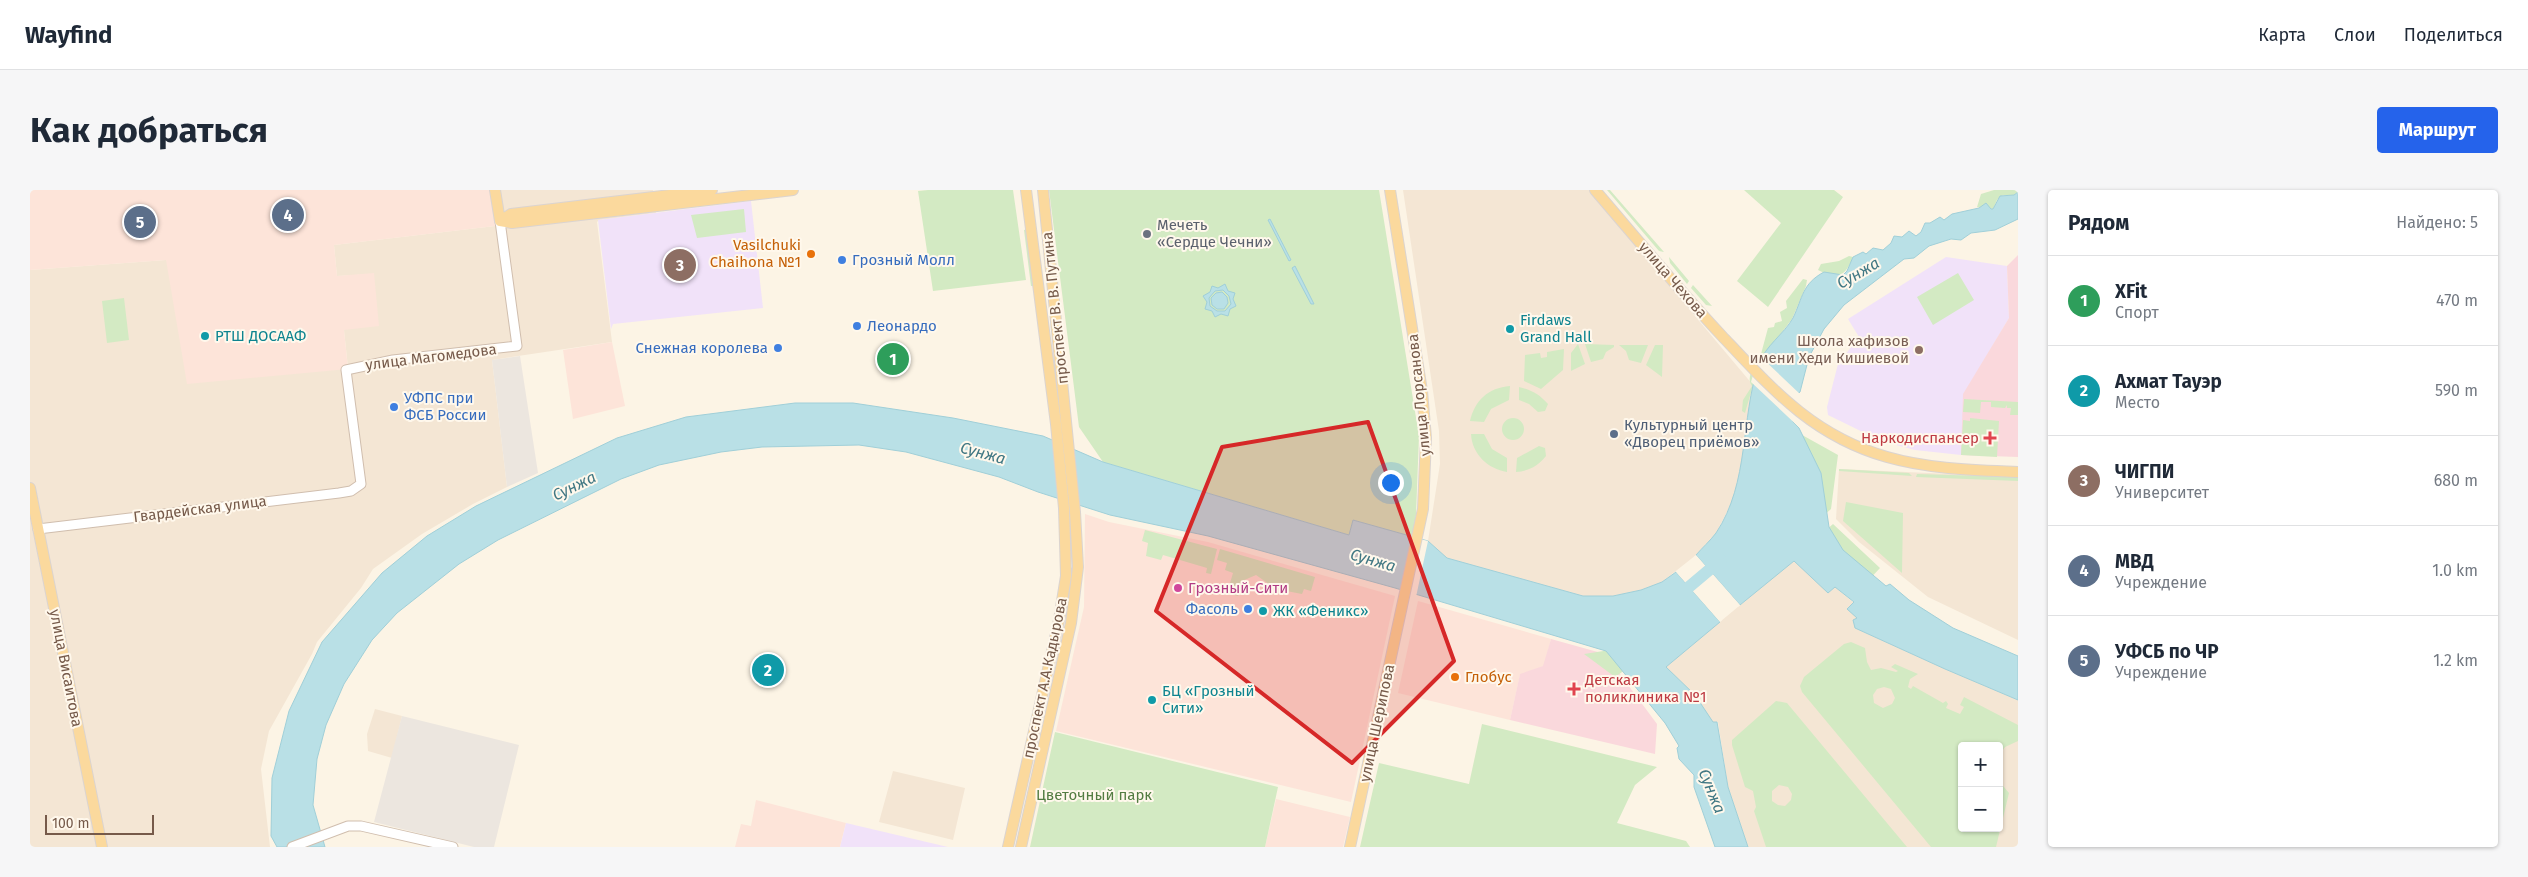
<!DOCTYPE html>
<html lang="ru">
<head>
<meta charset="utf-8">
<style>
  :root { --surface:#fff; --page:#f6f6f7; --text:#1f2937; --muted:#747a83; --line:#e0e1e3; --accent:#2563eb }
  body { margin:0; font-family:"Fira Sans",sans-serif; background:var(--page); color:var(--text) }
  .controls { position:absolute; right:15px; bottom:15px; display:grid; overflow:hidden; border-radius:5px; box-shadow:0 1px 4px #0004 }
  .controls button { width:45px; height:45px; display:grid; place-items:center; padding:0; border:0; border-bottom:1px solid var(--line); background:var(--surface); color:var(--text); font:25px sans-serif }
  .scale { position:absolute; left:15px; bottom:12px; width:109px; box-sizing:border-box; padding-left:5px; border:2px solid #765a4a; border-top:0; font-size:14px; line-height:18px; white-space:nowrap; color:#765a4a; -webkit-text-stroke:4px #fff8ec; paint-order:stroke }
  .you { position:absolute; left:1360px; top:292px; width:18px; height:18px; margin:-12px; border:4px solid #fff; border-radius:50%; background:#1a73e8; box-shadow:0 0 0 8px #1a73e833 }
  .badge { display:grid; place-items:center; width:32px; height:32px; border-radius:50%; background:var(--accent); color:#fff; font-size:16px; font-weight:700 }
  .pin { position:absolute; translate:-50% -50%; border:2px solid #fff; box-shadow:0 1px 5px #0006 }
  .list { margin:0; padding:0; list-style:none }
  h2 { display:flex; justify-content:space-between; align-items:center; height:65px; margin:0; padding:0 20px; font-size:21px }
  h2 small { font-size:16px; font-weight:400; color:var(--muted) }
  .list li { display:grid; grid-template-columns:32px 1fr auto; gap:15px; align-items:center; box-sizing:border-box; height:90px; padding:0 20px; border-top:1px solid var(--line) }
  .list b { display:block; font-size:19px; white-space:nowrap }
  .list p { margin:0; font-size:16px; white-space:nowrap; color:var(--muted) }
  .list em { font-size:16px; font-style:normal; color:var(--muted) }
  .map { position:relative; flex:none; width:1988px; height:657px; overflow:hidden; border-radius:5px }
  header { display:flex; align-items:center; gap:30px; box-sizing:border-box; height:70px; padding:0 25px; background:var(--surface); border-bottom:1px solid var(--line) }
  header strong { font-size:24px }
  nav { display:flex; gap:28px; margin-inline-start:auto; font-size:18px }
  .intro { display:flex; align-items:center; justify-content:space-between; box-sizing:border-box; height:120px; padding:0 30px }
  h1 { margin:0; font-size:35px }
  .button { padding:12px 22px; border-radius:5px; background:var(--accent); color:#fff; font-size:18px; font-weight:700 }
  main { display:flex; gap:30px; padding:0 30px }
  aside { flex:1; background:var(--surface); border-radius:5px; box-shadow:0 1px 4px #0004 }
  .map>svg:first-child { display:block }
  .residential { fill:#f4e6d4; fill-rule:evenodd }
  .commercial { fill:#fde4d9 }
  .industrial { fill:#ece6df }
  .education { fill:#f1e2f9 }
  .medical { fill:#fad8dc }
  .green { fill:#d3eac3; fill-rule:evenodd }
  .water { fill:#b9e0e6; stroke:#a0cfd8; fill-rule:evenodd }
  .pier { fill:#fcf4e5 }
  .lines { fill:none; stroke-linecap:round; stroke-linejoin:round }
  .river { stroke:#b9e0e6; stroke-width:12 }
  .minor-casing { stroke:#d0beae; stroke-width:11 }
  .major-casing { stroke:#dbd4d0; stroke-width:12 }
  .minor { stroke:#fff; stroke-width:9 }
  .major { stroke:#fbd99d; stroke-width:10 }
  .marked { fill:#d62828; fill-opacity:0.2; stroke:#d62828; stroke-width:4; stroke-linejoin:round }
  .worship-dot { fill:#6b7280; stroke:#fff8ec; stroke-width:2 }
  .food-dot { fill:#e8710a; stroke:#fff8ec; stroke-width:2 }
  .shop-dot { fill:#3f7fe0; stroke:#fff8ec; stroke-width:2 }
  .culture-dot { fill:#0f9aa8; stroke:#fff8ec; stroke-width:2 }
  .education-dot { fill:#8d6e63; stroke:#fff8ec; stroke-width:2 }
  .service-dot { fill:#5c6f8a; stroke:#fff8ec; stroke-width:2 }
  .health-dot { fill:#e0444e; stroke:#fff8ec; stroke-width:2 }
  .hotel-dot { fill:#d1479c; stroke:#fff8ec; stroke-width:2 }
  .labels { text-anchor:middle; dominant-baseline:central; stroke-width:4; stroke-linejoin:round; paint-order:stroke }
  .worship-label { font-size:15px; fill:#5b616d; stroke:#fff8ec; text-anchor:start }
  .food-label { font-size:15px; fill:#c56008; stroke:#fff8ec; text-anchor:end }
  .shop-label { font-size:15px; fill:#366cbe; stroke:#fff8ec; text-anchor:start }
  .street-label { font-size:15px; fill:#765a4a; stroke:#fff8ec }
  .culture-label { font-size:15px; fill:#0d838f; stroke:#fff8ec; text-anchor:start }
  .education-label { font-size:15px; fill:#785e54; stroke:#fff8ec; text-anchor:end }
  .service-label { font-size:15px; fill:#4e5e75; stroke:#fff8ec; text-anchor:start }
  .health-label { font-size:15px; fill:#be3a42; stroke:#fff8ec; text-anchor:end }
  .hotel-label { font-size:15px; fill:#b23c85; stroke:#fff8ec; text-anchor:start }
  .park-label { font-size:15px; fill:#537c42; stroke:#fff8ec }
  .water-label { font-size:16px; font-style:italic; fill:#407783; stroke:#fff8ec }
</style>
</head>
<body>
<header>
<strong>Wayfind</strong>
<nav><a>Карта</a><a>Слои</a><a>Поделиться</a></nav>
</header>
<div class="intro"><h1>Как добраться</h1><a class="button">Маршрут</a></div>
<main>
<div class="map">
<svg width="1988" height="657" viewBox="0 0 1988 657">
  <rect width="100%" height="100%" fill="#fcf4e5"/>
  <!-- residential -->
  <path class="residential" d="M 461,0 L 623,0 L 626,23 L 569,30 L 567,32 L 582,152 L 462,170 L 477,297 L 443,314 L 392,344 L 343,379 L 331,398 L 287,452 L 282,464 L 239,541 L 231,579 L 240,657 L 0,657 L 0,80 L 136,70 L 318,178 L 314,140 L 344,84 L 307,86 L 304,55 L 465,36 Z
    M 1373,0 L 1559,0 L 1723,195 L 1709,290 L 1701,314 L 1686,343 L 1666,365 L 1632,392 L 1611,400 L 1583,406 L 1553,406 L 1417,368 L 1398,351 L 1410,274 L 1409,241 Z
    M 1809,279 L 1988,287 L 1988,450 L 1898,407 L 1829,352 L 1806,329 Z
    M 1764,370 L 1798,403 L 1805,397 L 1824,413 L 1827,428 L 1825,438 L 1915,479 L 1988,510 L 1988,657 L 1718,657 L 1698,597 L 1688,532 L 1683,532 L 1665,505 L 1636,477 ZM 1932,556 L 1969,556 L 1969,638 L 1932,638 Z
    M 345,519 L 372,526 L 362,568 L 338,561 L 337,544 Z
    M 863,581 L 935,598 L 923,650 L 849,632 Z"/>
  <!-- commercial -->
  <path class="commercial" d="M 0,0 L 461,0 L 465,36 L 304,55 L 307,86 L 344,83 L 349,136 L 314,140 L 318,179 L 157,194 L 136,70 L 0,80 Z
    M 582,152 L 595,216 L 543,229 L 533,160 Z
    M 1055,324 L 1079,332 L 1178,352 L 1365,406 L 1321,612 L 1026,541 L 1054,417 Z
    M 1388,411 L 1521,449 L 1514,476 L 1490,485 L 1480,530 L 1368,503 Z
    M 1246,609 L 1320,627 L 1313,657 L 1235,657 Z
    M 726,610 L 816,633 L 810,657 L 705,657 L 711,634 L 721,636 Z"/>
  <!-- industrial -->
  <path class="industrial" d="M 490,166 L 508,283 L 477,297 L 462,170 Z
    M 372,526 L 489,555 L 464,657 L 444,657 L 344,632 Z"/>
  <!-- education -->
  <path class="education" d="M 721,11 L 733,118 L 583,134 L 581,139 L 568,30 Z
    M 1916,67 L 1977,76 L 1979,128 L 1934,204 L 1931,265 L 1885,260 L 1851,251 L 1798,225 L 1797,217 L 1808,174 L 1829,147 L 1818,129 Z
    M 816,633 L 918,657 L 919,657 L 810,657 Z"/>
  <!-- medical -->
  <path class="medical" d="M 1988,65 L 1988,267 L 1931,265 L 1933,204 L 1979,128 L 1977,76 Z
    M 1521,449 L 1575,464 L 1627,534 L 1625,564 L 1480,530 L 1490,484 L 1513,476 Z"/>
  <!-- green -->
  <path class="green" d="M 898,0 L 983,0 L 996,90 L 903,101 L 888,1 Z
    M 1019,0 L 1349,0 L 1389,246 L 1386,325 L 1382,347 L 1323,330 L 1319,345 L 1073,272 L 1049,237 Z
    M 1577,0 L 1580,0 L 1634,62 L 1629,61 Z
    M 1714,0 L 1804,0 L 1813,7 L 1738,117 L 1707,91 L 1751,33 Z
    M 1964,0 L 1988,0 L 1988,2 L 1984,5 L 1973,5 L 1967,10 L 1963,19 L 1947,17 L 1951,4 Z
    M 714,19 L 716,42 L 667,48 L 661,25 Z
    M 997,39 L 1003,96 L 1001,96 L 994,40 Z
    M 1819,66 L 1823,67 C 1815,87 1808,90 1788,80 L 1791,74 L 1809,71 Z
    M 1639,67 L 1659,91 L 1657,94 L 1640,73 Z
    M 1928,83 L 1944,110 L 1903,135 L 1887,107 Z
    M 1773,89 L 1777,90 L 1776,96 L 1762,129 L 1730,171 L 1715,223 L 1712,221 L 1713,210 L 1722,196 C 1715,186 1726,178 1726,168 L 1731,164 L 1738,138 L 1744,137 L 1745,133 L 1752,131 L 1750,122 L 1757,118 L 1756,111 Z
    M 1663,95 L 1682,116 L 1676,115 L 1661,98 Z
    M 94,108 L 99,150 L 77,153 L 72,111 Z
    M 1548,154 L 1555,174 L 1541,181 L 1541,163 Z
    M 1555,154 L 1584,155 L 1584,157 L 1576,162 L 1573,169 L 1561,172 Z
    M 1589,155 L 1618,155 L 1611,173 L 1599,170 L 1596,161 Z
    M 1625,155 L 1633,155 L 1632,187 L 1616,175 Z
    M 1534,159 L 1533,180 L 1511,199 L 1494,191 L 1495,165 L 1510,163 L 1511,168 L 1517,167 L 1517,162 Z
    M 1480,196 L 1479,210 L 1461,219 L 1454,232 L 1440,231 C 1445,210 1458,198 1480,196 Z
    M 1489,197 C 1502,200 1510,205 1518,214 L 1515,221 L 1508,222 L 1499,214 L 1489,210 Z
    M 1934,209 L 1988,212 L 1988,225 L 1980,225 L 1981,218 L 1977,218 L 1977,215 L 1975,218 L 1961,217 L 1961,212 L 1951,212 L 1950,223 L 1933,222 Z
    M 1940,228 L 1969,231 L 1967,267 L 1931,265 L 1933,230 L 1940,231 Z
    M1472 239a11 11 0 1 1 22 0a11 11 0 1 1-22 0Z
    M 1765,241 L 1808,265 L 1801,319 L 1738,375 Z
    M 1441,244 L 1454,244 L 1462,259 L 1477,268 L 1477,282 C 1458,279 1442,264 1441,244 Z
    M 1509,256 L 1515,258 L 1516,266 C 1508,276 1499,281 1486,282 L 1487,268 Z
    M 1809,279 L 1879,283 L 1882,286 L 1809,281 Z
    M 1887,284 L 1988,287 L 1988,291 L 1886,287 Z
    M 1816,312 L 1873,323 L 1872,383 L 1813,331 Z
    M 1803,334 L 1850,378 L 1822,408 L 1769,364 Z
    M 1115,340 L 1187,359 L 1181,384 L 1176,383 L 1177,378 L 1133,365 L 1131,370 L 1116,366 L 1118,353 L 1112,351 Z
    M 1190,359 L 1285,387 L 1281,401 L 1274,399 L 1272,404 L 1246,399 L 1226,385 L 1212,391 L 1208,406 L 1197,403 L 1203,383 L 1195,380 L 1197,373 L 1187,370 Z
    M 1821,452 L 1835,458 L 1837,472 L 1841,480 L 1851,478 L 1866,482 L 1868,481 L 1861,477 L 1865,474 L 1888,484 L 1880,489 L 1878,497 L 1881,499 L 1883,496 L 1913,513 L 1916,511 L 1918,514 L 1916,518 L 1930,524 L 1934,517 L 1930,515 L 1934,507 L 1988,535 L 1988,551 L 1975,557 L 1969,565 L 1969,556 L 1932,556 L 1932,638 L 1969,638 L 1969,591 L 1979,603 L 1966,657 L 1901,657 L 1772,502 L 1770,496 L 1774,487 L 1814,454 ZM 1854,497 L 1861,499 L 1865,508 L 1862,514 L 1853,518 L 1844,513 L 1843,505 L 1847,499 Z
    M 1580,460 L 1619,463 L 1585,487 L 1554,464 Z
    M 1746,511 L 1757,513 L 1877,657 L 1736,657 L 1724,621 L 1726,617 L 1723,601 L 1715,597 L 1702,555 L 1702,550 ZM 1749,595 L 1758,597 L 1762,604 L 1761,610 L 1755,616 L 1748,615 L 1742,611 L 1742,601 Z
    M 1452,534 L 1627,577 L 1605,595 L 1587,633 L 1656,651 L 1660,657 L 1330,657 L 1349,573 L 1439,594 Z
    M 1025,542 L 1248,597 L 1235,657 L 1000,657 Z"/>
  <!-- water -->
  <path class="water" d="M 1988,2 L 1988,29 L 1965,40 L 1941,43 L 1931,50 L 1921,49 L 1899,56 L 1884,68 L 1874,69 L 1814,115 L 1794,139 L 1779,167 L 1770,202 L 1764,207 L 1763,232 L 1769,238 L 1791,283 L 1799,337 L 1813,360 L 1856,396 L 1860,394 L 1879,410 L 1923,438 L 1988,466 L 1988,510 L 1915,479 L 1825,438 L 1823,430 L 1827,428 L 1817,419 L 1824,412 L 1805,397 L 1798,403 L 1764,371 L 1710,415 L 1666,365 C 1672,358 1680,351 1686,343 C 1720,292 1710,229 1729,174 C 1735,156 1754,144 1763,128 C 1773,107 1772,94 1794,82 L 1813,85 L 1817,81 L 1823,67 L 1833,62 L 1836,64 L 1843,58 L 1853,60 L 1861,53 L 1864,46 L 1872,47 L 1879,41 L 1886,46 L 1891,42 L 1895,33 L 1900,33 L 1910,27 L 1914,30 L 1922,24 L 1949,18 L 1956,13 L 1961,19 L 1963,19 L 1970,6 L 1984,5 Z
    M 1240,29 L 1261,70 L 1259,71 L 1238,30 Z
    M 1265,76 L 1284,114 L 1281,114 L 1262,78 Z
    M 1195,94 L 1198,101 L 1205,103 L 1203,109 L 1206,116 L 1200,119 L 1198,126 L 1191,124 L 1185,127 L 1182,121 L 1175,119 L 1177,112 L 1173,106 L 1180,102 L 1182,96 L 1188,98 ZM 1193,100 L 1199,106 L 1201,114 L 1195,121 L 1187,121 L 1180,116 L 1179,108 L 1185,101 Z
    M 1192,102 L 1197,107 L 1198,113 L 1194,119 L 1187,119 L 1182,115 L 1181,108 L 1186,103 Z
    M 765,213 L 823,213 L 923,228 L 1013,246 L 1073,272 L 1319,345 L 1323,330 L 1398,351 L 1417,368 L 1553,406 L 1583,406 L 1611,400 L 1632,392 L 1646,382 L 1690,432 L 1636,477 L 1665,505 L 1683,532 L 1687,532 L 1698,597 L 1718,657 L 1685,657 L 1664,597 L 1664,585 L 1649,569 L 1647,558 L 1649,556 L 1635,533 L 1576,461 L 1365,398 L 1178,346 L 1080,325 L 1008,302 L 969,287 L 876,262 L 829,255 L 732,257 L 691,262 L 629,275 L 591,289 L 468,350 L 429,374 L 367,423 L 342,450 L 314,494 L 296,535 L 287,569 L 283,615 L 295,657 L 247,657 L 241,646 L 242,588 L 259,521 L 292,452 L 352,383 L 397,346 L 446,316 L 587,248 L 656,227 Z"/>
  <!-- pier -->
  <path class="pier" d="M 1732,168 L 1771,205 L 1766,208 L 1764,218 L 1765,231 L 1773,241 L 1721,192 L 1726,175 Z
    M 1382,347 L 1398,351 L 1386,407 L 1370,402 Z
    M 1666,365 L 1710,415 L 1708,417 L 1664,367 Z
    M 1648,380 L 1692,430 L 1690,432 L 1646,382 Z"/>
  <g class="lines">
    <!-- river -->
    <path class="river" d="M 1647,407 L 1691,370"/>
    <!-- minor casing -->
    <g class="minor-casing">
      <path id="minor" d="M 8,339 L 309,303 L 321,301 L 331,294 L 316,180 L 363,170 L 487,156 L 470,31
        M 262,657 L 318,636 L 331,636 L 423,657"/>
    </g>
    <!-- major casing -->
    <g class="major-casing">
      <path id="major" d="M 465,0 L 470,31
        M 1565,0 C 1607,49 1648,99 1692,146 C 1742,199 1783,246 1857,267 C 1899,279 1944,280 1988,282
        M 470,31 L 482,33 L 763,0
        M 470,31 L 481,24 L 682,0
        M 0,298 L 72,657
        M 978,657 L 1029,430 L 1036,386 L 1034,318 L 1026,234 L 996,0
        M 991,657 L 1041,433 L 1048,377 L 1045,322 L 1013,0
        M 1320,657 L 1393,319 L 1396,248 L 1392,201 L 1360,0"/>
    </g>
    <!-- minor -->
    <use href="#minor" class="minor"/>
    <!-- major -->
    <use href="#major" class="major"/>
  </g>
  <!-- marked area -->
  <path class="marked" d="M 1338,232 L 1424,471 L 1322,573 L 1126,421 L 1192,257 Z"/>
  <!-- markers -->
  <circle class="worship-dot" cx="1117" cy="44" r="5"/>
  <g class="food-dot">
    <circle cx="781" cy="64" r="5"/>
    <circle cx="1425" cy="487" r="5"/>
  </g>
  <g class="shop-dot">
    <circle cx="812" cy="70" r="5"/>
    <circle cx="827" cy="136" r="5"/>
    <circle cx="748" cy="158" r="5"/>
    <circle cx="364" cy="217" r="5"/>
    <circle cx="1218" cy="419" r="5"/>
  </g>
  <g class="culture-dot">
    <circle cx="1480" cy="139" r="5"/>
    <circle cx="175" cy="146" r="5"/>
    <circle cx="1233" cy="421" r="5"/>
    <circle cx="1122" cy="510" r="5"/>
  </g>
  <circle class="education-dot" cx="1889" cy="160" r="5"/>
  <circle class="service-dot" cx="1584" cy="244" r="5"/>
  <g class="health-dot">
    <path d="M1957.5 240.5h5v5h5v5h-5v5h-5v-5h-5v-5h5z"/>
    <path d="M1541.5 491.5h5v5h5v5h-5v5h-5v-5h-5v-5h5z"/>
  </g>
  <circle class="hotel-dot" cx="1148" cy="398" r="5"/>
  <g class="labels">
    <!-- worship labels -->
    <g class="worship-label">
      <text x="1127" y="35">Мечеть<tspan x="1127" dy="17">«Сердце Чечни»</tspan></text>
    </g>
    <!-- food labels -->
    <g class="food-label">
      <text x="771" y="55">Vasilchuki<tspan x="771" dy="17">Chaihona №1</tspan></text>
      <text x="1435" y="487" text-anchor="start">Глобус</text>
    </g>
    <!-- shop labels -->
    <g class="shop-label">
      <text x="822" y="70">Грозный Молл</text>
      <text x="837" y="136">Леонардо</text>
      <text x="738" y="158" text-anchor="end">Снежная королева</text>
      <text x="374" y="208">УФПС при<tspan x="374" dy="17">ФСБ России</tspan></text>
      <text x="1208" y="419" text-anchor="end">Фасоль</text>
    </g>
    <!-- street labels -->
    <g class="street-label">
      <text transform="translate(1643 90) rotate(49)">улица Чехова</text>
      <text transform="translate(1025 118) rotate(-96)">проспект В. В. Путина</text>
      <text transform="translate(401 167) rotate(-7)">улица Магомедова</text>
      <text transform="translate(1389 205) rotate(-96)">улица Лорсанова</text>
      <text transform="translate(170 319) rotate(-7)">Гвардейская улица</text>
      <text transform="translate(36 478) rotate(79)">улица Висаитова</text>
      <text transform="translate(1015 488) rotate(-78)">проспект А.А.Кадырова</text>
      <text transform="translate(1347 533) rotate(-78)">улица Шерипова</text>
    </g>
    <!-- culture labels -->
    <g class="culture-label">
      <text x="1490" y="130">Firdaws<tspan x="1490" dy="17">Grand Hall</tspan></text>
      <text x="185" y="146">РТШ ДОСААФ</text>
      <text x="1243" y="421">ЖК «Феникс»</text>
      <text x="1132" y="501">БЦ «Грозный<tspan x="1132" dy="17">Сити»</tspan></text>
    </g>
    <!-- education labels -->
    <g class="education-label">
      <text x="1879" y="151">Школа хафизов<tspan x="1879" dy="17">имени Хеди Кишиевой</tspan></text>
    </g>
    <!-- service labels -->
    <g class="service-label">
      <text x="1594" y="235">Культурный центр<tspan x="1594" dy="17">«Дворец приёмов»</tspan></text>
    </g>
    <!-- health labels -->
    <g class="health-label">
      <text x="1949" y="248">Наркодиспансер</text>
      <text x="1555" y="490" text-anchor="start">Детская<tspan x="1555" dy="17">поликлиника №1</tspan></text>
    </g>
    <!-- hotel labels -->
    <g class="hotel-label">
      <text x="1158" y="398">Грозный-Сити</text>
    </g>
    <!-- park labels -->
    <g class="park-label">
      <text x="1064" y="605">Цветочный парк</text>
    </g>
    <!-- water labels -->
    <g class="water-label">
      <text transform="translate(1828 83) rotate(-30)">Сунжа</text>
      <text transform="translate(953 263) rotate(15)">Сунжа</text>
      <text transform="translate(544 296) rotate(-26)">Сунжа</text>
      <text transform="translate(1343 370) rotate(16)">Сунжа</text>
      <text transform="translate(1682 601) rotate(68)">Сунжа</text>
    </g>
  </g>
</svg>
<div class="controls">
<button>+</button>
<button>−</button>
</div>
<div class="scale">100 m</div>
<div class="you"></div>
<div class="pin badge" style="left:863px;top:169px;background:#2e9e5b">1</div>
<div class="pin badge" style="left:738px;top:480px;background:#0f9aa8">2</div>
<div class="pin badge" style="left:650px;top:75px;background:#8d6e63">3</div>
<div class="pin badge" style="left:258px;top:25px;background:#5c6f8a">4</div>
<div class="pin badge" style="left:110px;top:32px;background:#5c6f8a">5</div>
</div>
<aside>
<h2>Рядом<small>Найдено: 5</small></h2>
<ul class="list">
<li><span class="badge" style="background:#2e9e5b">1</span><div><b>XFit</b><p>Спорт</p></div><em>470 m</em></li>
<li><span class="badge" style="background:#0f9aa8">2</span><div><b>Ахмат Тауэр</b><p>Место</p></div><em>590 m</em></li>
<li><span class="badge" style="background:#8d6e63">3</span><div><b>ЧИГПИ</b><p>Университет</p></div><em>680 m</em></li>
<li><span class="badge" style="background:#5c6f8a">4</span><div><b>МВД</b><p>Учреждение</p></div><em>1.0 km</em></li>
<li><span class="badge" style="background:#5c6f8a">5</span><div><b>УФСБ по ЧР</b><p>Учреждение</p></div><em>1.2 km</em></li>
</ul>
</aside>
</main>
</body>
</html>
